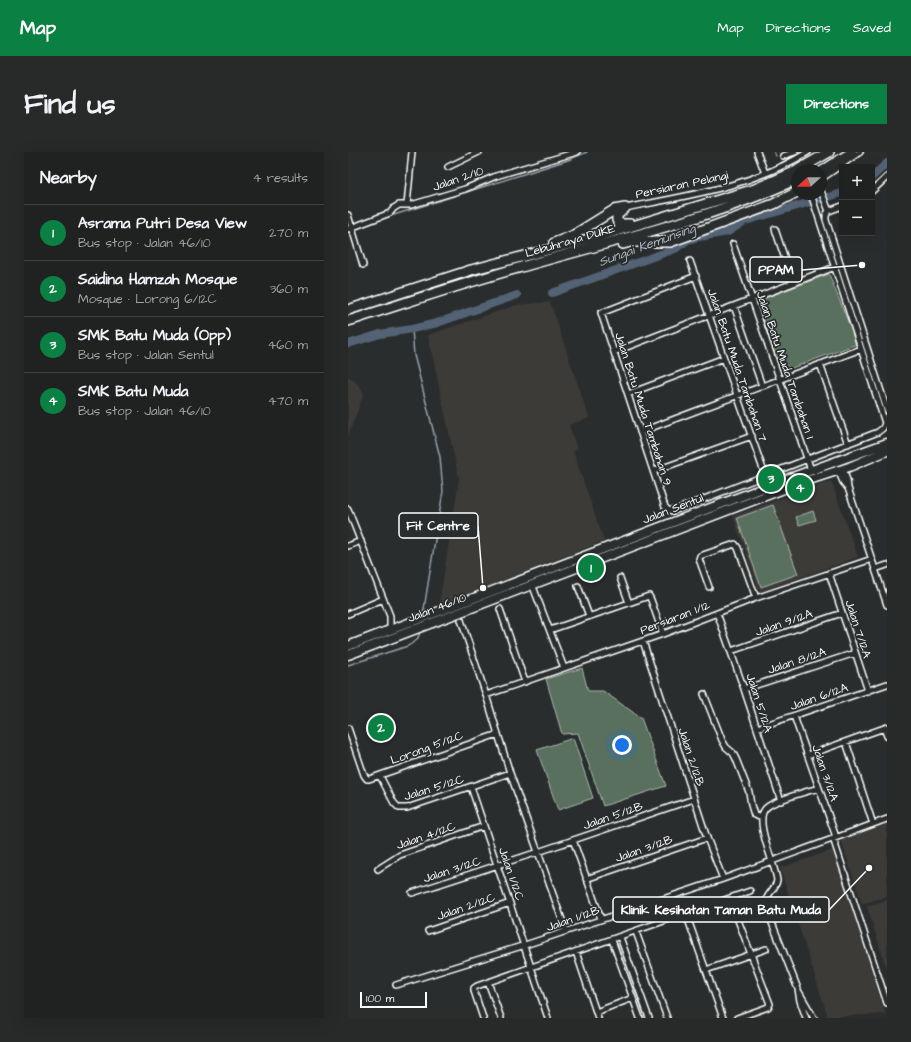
<!DOCTYPE html>
<html lang="en">
<head>
<meta charset="utf-8">
<style>
  :root { --surface:#202222; --page:#282a2a; --text:#f1f3f6; --muted:#a2a4a5; --line:#3d3f40; --accent:#0b8043 }
  body { margin:0; font-family:"Architects Daughter",sans-serif; background:var(--page); color:var(--text) }
  .controls { position:absolute; right:12px; top:12px; display:grid; overflow:hidden; border-radius:0px; box-shadow:0 4px 16px #0002 }
  .controls button { width:36px; height:36px; display:grid; place-items:center; padding:0; border:0; border-bottom:1px solid var(--line); background:var(--surface); color:var(--text); font:20px sans-serif }
  .compass { position:absolute; left:443px; top:12px; width:36px; height:36px; border-radius:50%; background:var(--surface); box-shadow:0 4px 16px #0002; rotate:249deg }
  .scale { position:absolute; left:12px; bottom:10px; width:67px; box-sizing:border-box; padding-left:4px; border:2px solid #fff; border-top:0; font-size:11px; line-height:14px; white-space:nowrap; color:#fff; -webkit-text-stroke:3px #2a2d2e; paint-order:stroke }
  .you { position:absolute; left:274px; top:593px; width:14px; height:14px; margin:-10px; border:3px solid #fff; border-radius:50%; background:#1a73e8; box-shadow:0 0 0 6px #1a73e833 }
  .badge { display:grid; place-items:center; width:26px; height:26px; border-radius:50%; background:var(--accent); color:#fff; font-size:13px; font-weight:700 }
  .pin { position:absolute; translate:-50% -50%; border:2px solid #fff; box-shadow:0 1px 4px #0006 }
  .list { margin:0; padding:0; list-style:none }
  h2 { display:flex; justify-content:space-between; align-items:center; height:52px; margin:0; padding:0 16px; font-size:17px }
  h2 small { font-size:13px; font-weight:400; color:var(--muted) }
  .list li { display:grid; grid-template-columns:26px 1fr auto; gap:12px; align-items:center; box-sizing:border-box; height:56px; padding:0 16px; border-top:1px solid var(--line) }
  .list b { display:block; font-size:15px; white-space:nowrap }
  .list p { margin:0; font-size:13px; white-space:nowrap; color:var(--muted) }
  .list em { font-size:13px; font-style:normal; color:var(--muted) }
  .map { position:relative; flex:none; width:539px; height:866px; overflow:hidden; border-radius:0px }
  header { display:flex; align-items:center; gap:24px; box-sizing:border-box; height:56px; padding:0 20px; background:var(--accent); color:#fff }
  header strong { font-size:19px }
  nav { display:flex; gap:22px; margin-inline-start:auto; font-size:14px }
  .intro { display:flex; align-items:center; justify-content:space-between; box-sizing:border-box; height:96px; padding:0 24px }
  h1 { margin:0; font-size:28px }
  .button { padding:10px 18px; border-radius:0px; background:var(--accent); color:#fff; font-size:14px; font-weight:700 }
  main { display:flex; gap:24px; padding:0 24px }
  aside { flex:1; background:var(--surface); border-radius:0px; box-shadow:0 4px 16px #0002 }
  .map>svg:first-child { display:block }
  .built { fill:#3d3a39 }
  .green { fill:#58705d; stroke:#acb8ae }
  .lines { fill:none; stroke-linecap:round; stroke-linejoin:round }
  .stream { stroke:#97a2ac; stroke-width:1.5 }
  .river { stroke:#526474; stroke-width:8 }
  .minor-casing { stroke:#fff; stroke-width:8 }
  .primary-casing { stroke:#fff; stroke-width:11 }
  .motorway-casing { stroke:#fff; stroke-width:12 }
  .minor { stroke:#2a2d2e; stroke-width:5 }
  .primary { stroke:#2a2d2e; stroke-width:8 }
  .motorway { stroke:#2a2d2e; stroke-width:9 }
  .labels { text-anchor:middle; dominant-baseline:central; stroke-width:3.5; stroke-linejoin:round; paint-order:stroke }
  .street-label { font-size:12px; fill:#fff; stroke:#2a2d2e }
  .water-label { font-size:13px; font-style:italic; fill:#b1b9c0; stroke:#2a2d2e }
  .leader { fill:none; stroke:#fff; stroke-width:1.5 }
  .callout-dot { fill:#fff; stroke:#2a2d2e; stroke-width:1.5 }
  .callout { fill:#2a2d2e; stroke:#fff; stroke-width:1.5 }
  .callout-label { font-size:13px; text-anchor:middle; font-weight:bold; fill:#fff }
</style>
</head>
<body>
<header>
<strong>Map</strong>
<nav><a>Map</a><a>Directions</a><a>Saved</a></nav>
</header>
<div class="intro"><h1>Find us</h1><a class="button">Directions</a></div>
<main>
<aside>
<h2>Nearby<small>4 results</small></h2>
<ul class="list">
<li><span class="badge">1</span><div><b>Asrama Putri Desa View</b><p>Bus stop · Jalan 46/10</p></div><em>270 m</em></li>
<li><span class="badge">2</span><div><b>Saidina Hamzah Mosque</b><p>Mosque · Lorong 6/12C</p></div><em>360 m</em></li>
<li><span class="badge">3</span><div><b>SMK Batu Muda (Opp)</b><p>Bus stop · Jalan Sentul</p></div><em>460 m</em></li>
<li><span class="badge">4</span><div><b>SMK Batu Muda</b><p>Bus stop · Jalan 46/10</p></div><em>470 m</em></li>
</ul>
</aside>
<div class="map">
<svg width="539" height="866" viewBox="0 0 539 866">
  <rect width="100%" height="100%" fill="#2a2d2e"/>
  <filter id="ink" filterUnits="userSpaceOnUse"><feTurbulence type="fractalNoise" baseFrequency=".025" numOctaves="2"/><feDisplacementMap in="SourceGraphic" scale="8" xChannelSelector="R" yChannelSelector="G"/><feConvolveMatrix kernelMatrix="1 2 1 2 8 2 1 2 1" color-interpolation-filters="sRGB"/></filter>
  <g filter="url(#ink)">
    <!-- built -->
    <path class="built" d="M 202,150 L 241,266 L 221,273 L 229,297 L 225,299 L 256,389 L 91,453 L 111,327 L 80,183 L 169,153 Z
      M 0,224 L 7,229 L 16,241 L 0,284 Z
      M 483,329 L 510,405 L 412,440 L 385,364 Z
      M 539,672 L 539,744 L 514,752 L 493,688 Z
      M 485,698 L 537,862 L 480,865 L 432,716 Z
      M 539,748 L 539,818 L 519,754 Z"/>
    <!-- green -->
    <path class="green" d="M 481,122 L 509,192 L 433,220 L 409,149 Z
      M 425,353 L 450,422 L 413,435 L 389,366 Z
      M 465,359 L 468,368 L 451,373 L 448,365 Z
      M 234,516 L 240,539 L 255,539 L 293,566 L 318,634 L 255,654 L 230,581 L 214,582 L 198,527 Z
      M 225,586 L 245,646 L 210,658 L 189,598 Z"/>
    <g class="lines">
      <!-- stream -->
      <path class="stream" d="M 426,0 L 428,4
        M 46,63 L 220,8 L 239,0
        M 64,177 L 66,203 L 92,305 L 95,339 L 75,463
        M 0,513 L 60,494 L 69,488 L 73,478"/>
      <!-- river -->
      <path class="river" d="M 524,25 L 539,11
        M 204,141 L 327,97 L 340,88 L 351,85 L 380,80 L 397,69 L 494,41
        M 0,192 L 32,182 L 64,177 L 89,171 L 169,143"/>
      <!-- minor casing -->
      <g class="minor-casing">
        <path id="minor" d="M 409,0 L 417,21
          M 435,4 L 447,0
          M 100,15 L 131,0
          M 473,28 L 476,25 L 512,0
          M 473,39 L 481,59 L 478,63 L 478,68 L 539,258
          M 524,39 L 539,25
          M 59,53 L 64,0
          M 277,56 C 339,44 406,34 460,0
          M 481,59 L 494,54
          M 0,63 L 15,113
          M 0,77 L 42,61 L 46,56 L 51,53 L 63,53 L 117,37 L 148,24 L 229,0
          M 427,77 L 445,131
          M 385,92 L 463,318
          M 342,109 L 417,323
          M 348,124 L 253,161 L 317,355 L 320,358 L 325,359 L 530,280 L 535,276 L 537,271 L 463,42
          M 386,154 L 414,234
          M 266,200 L 492,113
          M 472,212 L 500,292
          M 280,242 L 376,206
          M 292,280 L 513,197
          M 495,317 L 499,328 L 500,336 L 539,453
          M 490,318 L 495,330 L 499,335
          M 306,319 L 404,284
          M 0,357 L 42,464 L 42,474 L 39,479
          M 0,394 L 13,389
          M 527,417 L 539,413
          M 481,421 L 520,539
          M 272,426 L 281,451
          M 184,432 L 216,516
          M 230,434 L 241,464
          M 361,435 L 351,407 L 352,404 L 387,392 L 390,396 L 408,446
          M 152,457 L 177,530
          M 369,461 L 396,537 L 433,649
          M 0,462 L 35,447
          M 113,468 L 138,543 L 162,621 L 218,779
          M 202,478 L 301,444 L 303,448 L 315,482
          M 295,489 L 359,686 L 375,727
          M 383,499 L 494,461
          M 396,537 L 507,501
          M 356,542 L 374,588 L 378,595 L 385,601 L 388,607 L 401,640 L 403,653 L 406,663 L 414,666
          M 138,543 L 315,482 L 408,446 L 524,407
          M 446,564 L 488,685
          M 0,576 L 16,623 L 19,627 L 21,627 L 150,582
          M 409,576 L 539,532
          M 536,576 L 539,584
          M 498,590 L 525,672
          M 460,603 L 539,575
          M 32,624 L 46,651 L 51,656 L 59,656 L 162,621
          M 123,635 L 200,866
          M 485,686 L 539,851
          M 225,688 L 253,767
          M 30,717 L 52,703 L 136,674
          M 238,727 L 359,686
          M 64,741 L 190,700 L 346,647
          M 382,747 L 422,852 L 420,855 L 389,866
          M 338,762 L 375,866
          M 80,779 L 162,751
          M 288,780 L 319,866
          M 272,785 L 301,866
          M 264,788 L 292,866
          M 228,800 L 250,866
          M 358,818 L 418,797
          M 140,830 L 153,866
          M 48,833 L 177,793 L 375,727 L 539,667
          M 451,840 L 466,866
          M 248,860 L 285,846
          M 135,866 L 126,839 L 126,836 L 129,834 L 402,739
          M 458,866 L 452,849 L 450,837 L 417,753 C 417,742 428,738 429,728 C 427,712 406,670 417,657 C 423,649 460,639 471,636"/>
      </g>
      <!-- primary casing -->
      <g class="primary-casing">
        <path id="primary" d="M 0,494 L 428,331 L 539,291
          M 0,503 L 449,332 L 501,315 L 539,299"/>
      </g>
      <!-- motorway casing -->
      <g class="motorway-casing">
        <path id="motorway" d="M 450,18 L 481,0
          M 473,20 L 504,0
          M 277,56 L 269,63 L 269,68 L 271,72 L 282,72
          M 206,91 L 224,84 L 266,58 L 277,56
          M 275,92 L 283,90 L 322,90 L 426,52 L 449,40
          M 0,158 L 123,118 L 245,86 L 407,37 L 449,19
          M 0,169 C 57,151 113,132 170,116 C 263,89 360,68 449,27"/>
      </g>
      <!-- minor -->
      <use href="#minor" class="minor"/>
      <!-- primary -->
      <use href="#primary" class="primary"/>
      <!-- motorway -->
      <use href="#motorway" class="motorway"/>
    </g>
  </g>
  <g class="labels">
    <!-- street labels -->
    <g class="street-label">
      <text transform="translate(110 27) rotate(-19)">Jalan 2/10</text>
      <text transform="translate(334 33) rotate(-12)">Persiaran Pelangi</text>
      <text transform="translate(222 89) rotate(-16)">Lebuhraya DUKE</text>
      <text transform="translate(389 213) rotate(71)">Jalan Batu Muda Tambahan 7</text>
      <text transform="translate(437 213) rotate(71)">Jalan Batu Muda Tambahan 1</text>
      <text transform="translate(295 257) rotate(72)">Jalan Batu Muda Tambahan 9</text>
      <text transform="translate(325 357) rotate(-21)">Jalan Sentul</text>
      <text transform="translate(89 456) rotate(-21)">Jalan 46/10</text>
      <text transform="translate(327 466) rotate(-21)">Persiaran 1/12</text>
      <text transform="translate(436 471) rotate(-19)">Jalan 9/12A</text>
      <text transform="translate(510 477) rotate(72)">Jalan 7/12A</text>
      <text transform="translate(449 509) rotate(-18)">Jalan 8/12A</text>
      <text transform="translate(471 545) rotate(-19)">Jalan 6/12A</text>
      <text transform="translate(411 551) rotate(72)">Jalan 5/12A</text>
      <text transform="translate(79 596) rotate(-20)">Lorong 5/12C</text>
      <text transform="translate(343 605) rotate(72)">Jalan 2/12B</text>
      <text transform="translate(477 621) rotate(71)">Jalan 3/12A</text>
      <text transform="translate(86 636) rotate(-17)">Jalan 5/12C</text>
      <text transform="translate(265 664) rotate(-19)">Jalan 5/12B</text>
      <text transform="translate(78 684) rotate(-19)">Jalan 4/12C</text>
      <text transform="translate(296 697) rotate(-19)">Jalan 3/12B</text>
      <text transform="translate(104 718) rotate(-18)">Jalan 3/12C</text>
      <text transform="translate(163 722) rotate(71)">Jalan 1/12C</text>
      <text transform="translate(118 755) rotate(-19)">Jalan 2/12C</text>
      <text transform="translate(225 767) rotate(-19)">Jalan 1/12B</text>
    </g>
    <!-- water labels -->
    <g class="water-label">
      <text transform="translate(299 93) rotate(-20)">Sungai Kemunsing</text>
    </g>
  </g>
  <!-- callouts -->
  <path class="leader" d="M514 113L454 118M135 436L130 374M521 716L481 758"/>
  <g class="callout-dot">
    <circle cx="514" cy="113" r="4"/>
    <circle cx="135" cy="436" r="4"/>
    <circle cx="521" cy="716" r="4"/>
  </g>
  <g class="callout">
    <rect x="402" y="105" width="52" height="25" rx="4"/>
    <rect x="51" y="361" width="79" height="25" rx="4"/>
    <rect x="265" y="745" width="216" height="25" rx="4"/>
  </g>
  <g class="callout-label">
    <text x="428" y="122">PPAM</text>
    <text x="90" y="378">Fit Centre</text>
    <text x="373" y="762">Klinik Kesihatan Taman Batu Muda</text>
  </g>
</svg>
<div class="controls">
<button>+</button>
<button>−</button>
</div>
<svg class="compass" viewBox="-18 -18 36 36"><path d="M0-13l5 13h-10z" fill="#e53935"/><path d="M0 13l5-13h-10z" fill="#a2a4a5"/></svg>
<div class="scale">100 m</div>
<div class="you"></div>
<div class="pin badge" style="left:243px;top:416px">1</div>
<div class="pin badge" style="left:33px;top:576px">2</div>
<div class="pin badge" style="left:423px;top:327px">3</div>
<div class="pin badge" style="left:452px;top:336px">4</div>
</div>
</main>
</body>
</html>
